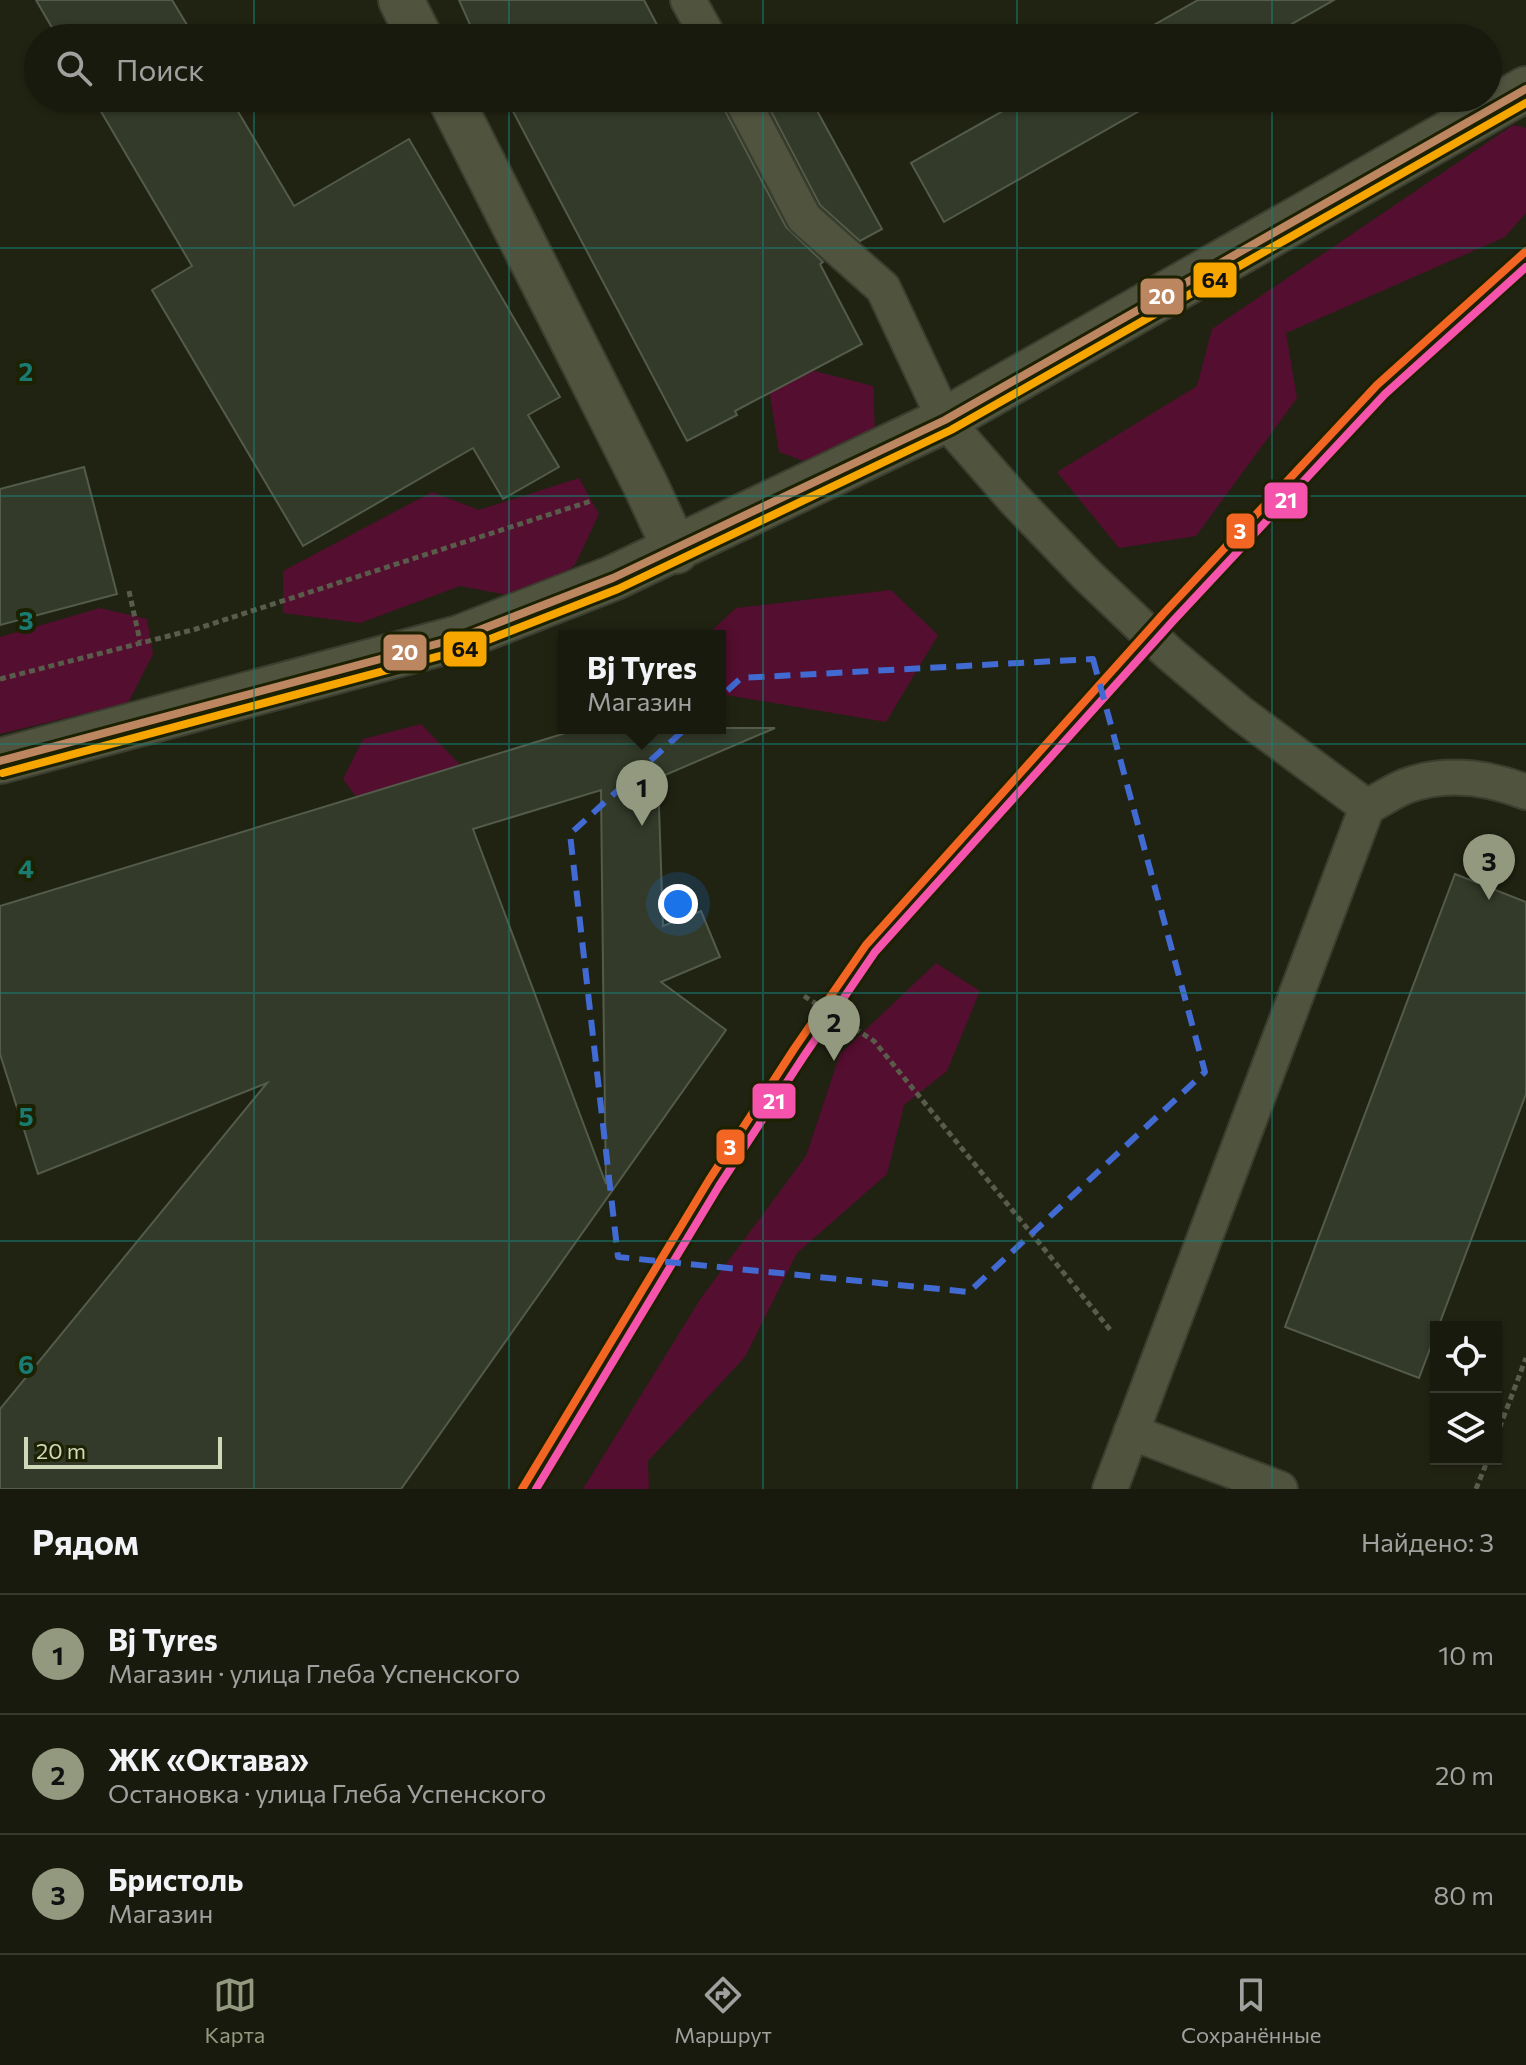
<!DOCTYPE html>
<html lang="ru">
<head>
<meta charset="utf-8">
<style>
  :root { --surface:#191a0e; --page:#26271c; --text:#f1f3f6; --muted:#9fa19e; --line:#37382e; --accent:#93997f }
  body { margin:0; font-family:Commissioner,sans-serif; background:var(--page); color:var(--text) }
  .controls { position:absolute; right:24px; bottom:24px; display:grid; overflow:hidden; border-radius:0px; box-shadow:0 2px 6px #0004 }
  .controls button { width:72px; height:72px; display:grid; place-items:center; padding:0; border:0; border-bottom:2px solid var(--line); background:var(--surface); color:var(--text); font:40px sans-serif }
  .scale { position:absolute; left:24px; bottom:20px; width:198px; box-sizing:border-box; padding-left:8px; border:4px solid #d1d8b9; border-top:0; font-size:22px; line-height:28px; white-space:nowrap; color:#d1d8b9; -webkit-text-stroke:6px #1c2102; paint-order:stroke }
  .you { position:absolute; left:678px; top:904px; width:28px; height:28px; margin:-20px; border:6px solid #fff; border-radius:50%; background:#1a73e8; box-shadow:0 0 0 12px #1a73e833 }
  .badge { display:grid; place-items:center; width:52px; height:52px; border-radius:50%; background:var(--accent); color:#111; font-size:26px; font-weight:700 }
  .pin { position:absolute; translate:-50% -66px; filter:drop-shadow(0 2px 4px #0008) }
  .pin::after { content:''; position:absolute; top:42px; width:28px; height:24px; background:inherit; clip-path:polygon(0 0,100% 0,50% 100%) }
  .popup { position:absolute; left:558px; top:630px; width:168px; height:104px; box-sizing:border-box; display:grid; place-content:center; border-radius:0px; background:var(--surface); filter:drop-shadow(0 2px 6px #0005); font-size:26px; white-space:nowrap; color:var(--muted) }
  .popup b { font-size:30px; color:var(--text) }
  .popup::after { content:''; position:absolute; left:50%; top:100%; margin-left:-16px; border:16px solid transparent; border-top-color:var(--surface) }
  .list { margin:0; padding:0; list-style:none }
  h2 { display:flex; justify-content:space-between; align-items:center; height:104px; margin:0; padding:0 32px; font-size:34px }
  h2 small { font-size:26px; font-weight:400; color:var(--muted) }
  .list li { display:grid; grid-template-columns:52px 1fr auto; gap:24px; align-items:center; box-sizing:border-box; height:120px; padding:0 32px; border-top:2px solid var(--line) }
  .list b { display:block; font-size:30px; white-space:nowrap }
  .list p { margin:0; font-size:26px; white-space:nowrap; color:var(--muted) }
  .list em { font-size:26px; font-style:normal; color:var(--muted) }
  .icon { flex:none; width:44px; height:44px; fill:none; stroke:currentColor; stroke-width:2; stroke-linecap:round; stroke-linejoin:round }
  .map { position:relative; flex:none; width:1526px; height:1489px; overflow:hidden }
  .search { position:absolute; background:var(--surface); box-shadow:0 2px 6px #0004; left:24px; right:24px; top:24px; height:88px; display:flex; align-items:center; gap:20px; box-sizing:border-box; padding:0 28px; border-radius:44px; color:var(--muted); font-size:30px }
  .sheet { height:464px; background:var(--surface) }
  nav { display:flex; justify-content:space-around; align-items:center; box-sizing:border-box; height:112px; border-top:2px solid var(--line); background:var(--surface); font-size:22px; color:var(--muted) }
  nav a { display:grid; justify-items:center; gap:4px }
  nav .on { color:var(--accent) }
  .map>svg:first-child { display:block }
  .green { fill:#540e2f }
  .building { fill:#333a29; stroke:#535b4a; stroke-width:2; fill-rule:evenodd }
  .lines { fill:none; stroke-linecap:round; stroke-linejoin:round }
  .lane-casing { stroke:#3b3e2e; stroke-width:38 }
  .street-casing { stroke:#3b3e2e; stroke-width:48 }
  .path { stroke:#595c4a; stroke-width:5; stroke-dasharray:6 4; stroke-linecap:butt }
  .lane { stroke:#50533e; stroke-width:34 }
  .street { stroke:#50533e; stroke-width:44 }
  .bus-1-casing { stroke:#1c2102; stroke-width:14 }
  .bus-2-casing { stroke:#1c2102; stroke-width:14 }
  .bus-1 { stroke:#bb8660; stroke-width:8 }
  .bus-2 { stroke:#f7a600; stroke-width:8 }
  .tram-1-casing { stroke:#1c2102; stroke-width:14 }
  .tram-2-casing { stroke:#1c2102; stroke-width:14 }
  .tram-1 { stroke:#f26522; stroke-width:8 }
  .tram-2 { stroke:#f653ac; stroke-width:8 }
  .marked { fill:none; stroke:#416ad2; stroke-width:6; stroke-dasharray:16 10; stroke-linejoin:round }
  .grid { fill:none; stroke:#197b72; stroke-width:2; stroke-opacity:0.55 }
  .grid-label { font-size:26px; text-anchor:middle; font-weight:bold; fill:#197b72; stroke:#1c2102; stroke-width:8; stroke-linejoin:round; paint-order:stroke }
  .line-badge { stroke:#1c2102; stroke-width:3 }
  .badge-label { font-size:22px; text-anchor:middle; font-weight:bold; fill:#fff }
  .pale-badge-label { font-size:22px; text-anchor:middle; font-weight:bold; fill:#111 }
</style>
</head>
<body>
<div class="map">
<svg width="1526" height="1489" viewBox="0 0 1526 1489">
  <rect width="100%" height="100%" fill="#212312"/>
  <!-- green -->
  <path class="green" d="M 1513,125 L 1526,128 L 1526,213 L 1505,237 L 1286,333 L 1297,398 L 1196,536 L 1119,548 L 1057,472 L 1197,386 L 1212,329 Z
    M 764,358 L 873,386 L 875,432 L 820,467 L 779,452 Z
    M 579,478 L 599,514 L 575,565 L 528,599 L 460,586 L 360,623 L 283,613 L 283,571 L 432,492 L 479,510 Z
    M 891,590 L 938,635 L 886,722 L 720,694 L 720,636 L 706,636 L 736,608 Z
    M 100,608 L 147,619 L 153,654 L 128,703 L 0,734 L 0,637 Z
    M 421,724 L 465,770 L 375,823 L 343,779 L 363,739 Z
    M 936,963 L 980,991 L 947,1071 L 904,1105 L 887,1174 L 797,1253 L 745,1357 L 648,1461 L 649,1489 L 583,1489 L 701,1298 L 806,1156 L 840,1054 Z"/>
  <!-- building -->
  <path class="building" d="M 36,0 L 172,0 L 195,38 L 58,38 Z
    M 459,0 L 644,0 L 664,38 L 476,38 Z
    M 1198,0 L 1334,0 L 1267,38 L 1131,38 Z
    M 93,98 L 230,98 L 294,206 L 409,139 L 560,397 L 528,415 L 559,467 L 503,499 L 473,448 L 303,546 L 152,290 L 192,266 Z
    M 506,98 L 721,98 L 723,107 L 786,227 L 823,262 L 820,264 L 862,344 L 735,411 L 737,415 L 687,441 Z
    M 764,98 L 810,98 L 882,229 L 860,241 L 820,205 Z
    M 1026,98 L 1162,98 L 944,222 L 911,163 Z
    M 84,467 L 117,594 L 0,625 L 0,489 Z
    M 582,728 L 775,728 L 658,778 L 663,926 L 701,911 L 720,957 L 661,982 L 726,1030 L 401,1489 L 0,1489 L 0,1409 L 267,1083 L 38,1174 L 0,1054 L 0,906 ZM 601,790 L 603,968 L 606,1184 L 473,829 Z
    M 1455,874 L 1526,902 L 1526,1094 L 1419,1378 L 1285,1327 Z"/>
  <g class="lines">
    <!-- lane casing -->
    <g class="lane-casing">
      <path id="lane" d="M 688,0 L 709,38
        M 741,98 L 804,218 L 883,288 L 945,420 L 1014,499 L 1087,575 L 1170,654 L 1240,713 L 1367,807
        M 1131,1432 L 1280,1489
        M 1110,1489 L 1367,807 C 1379,801 1393,791 1406,786 C 1447,771 1487,777 1526,792"/>
    </g>
    <!-- street casing -->
    <g class="street-casing">
      <path id="street" d="M 401,0 L 420,38
        M 450,98 L 645,484 L 676,551
        M 0,761 L 459,638 L 613,578 L 945,420 L 1526,89"/>
    </g>
    <!-- path -->
    <path class="path" d="M 129,591 L 140,641
      M 0,679 L 196,629 L 591,501
      M 804,996 L 874,1041 L 1112,1332
      M 1496,1437 L 1526,1358
      M 1476,1489 L 1488,1459"/>
    <!-- lane -->
    <use href="#lane" class="lane"/>
    <!-- street -->
    <use href="#street" class="street"/>
    <!-- bus-1 casing -->
    <g class="bus-1-casing">
      <path id="bus-1" d="M 0,761 L 459,638 L 613,578 L 945,420 L 1526,89"/>
    </g>
    <!-- bus-2 casing -->
    <g class="bus-2-casing">
      <path id="bus-2" d="M 3,773 L 462,650 L 618,589 L 951,430 L 1526,103"/>
    </g>
    <!-- bus-1 -->
    <use href="#bus-1" class="bus-1"/>
    <!-- bus-2 -->
    <use href="#bus-2" class="bus-2"/>
    <!-- tram-1 casing -->
    <g class="tram-1-casing">
      <path id="tram-1" d="M 522,1489 L 709,1180 L 794,1049 L 866,945 L 1164,613 L 1377,385 L 1526,251"/>
    </g>
    <!-- tram-2 casing -->
    <g class="tram-2-casing">
      <path id="tram-2" d="M 536,1489 L 719,1186 L 804,1056 L 875,952 L 1173,621 L 1385,394 L 1526,267"/>
    </g>
    <!-- tram-1 -->
    <use href="#tram-1" class="tram-1"/>
    <!-- tram-2 -->
    <use href="#tram-2" class="tram-2"/>
  </g>
  <!-- marked area -->
  <path class="marked" d="M 1093,659 L 1205,1072 L 969,1292 L 618,1257 L 570,834 L 741,678 Z"/>
  <!-- grid -->
  <path class="grid" d="M 254,0 L 254,38M 509,0 L 509,38M 763,0 L 763,38M 1017,0 L 1017,38M 1272,0 L 1272,38M 254,98 L 254,1489M 509,98 L 509,1489M 763,98 L 763,1489M 1017,98 L 1017,1489M 1272,98 L 1272,1489M 0,248 L 1526,248M 0,496 L 1526,496M 0,744 L 1526,744M 0,993 L 1526,993M 0,1241 L 1526,1241"/>
  <g class="grid-label">
    <text x="26" y="381">2</text>
    <text x="26" y="630">3</text>
    <text x="26" y="878">4</text>
    <text x="26" y="1126">5</text>
    <text x="26" y="1374">6</text>
  </g>
  <g class="line-badge">
    <rect x="1192" y="261" width="46" height="38" rx="8" fill="#f7a600"/>
    <rect x="1139" y="277" width="46" height="39" rx="8" fill="#bb8660"/>
    <rect x="1263" y="481" width="46" height="39" rx="8" fill="#f653ac"/>
    <rect x="1225" y="512" width="31" height="38" rx="8" fill="#f26522"/>
    <rect x="442" y="630" width="46" height="38" rx="8" fill="#f7a600"/>
    <rect x="382" y="633" width="46" height="39" rx="8" fill="#bb8660"/>
    <rect x="751" y="1082" width="46" height="38" rx="8" fill="#f653ac"/>
    <rect x="715" y="1128" width="31" height="38" rx="8" fill="#f26522"/>
  </g>
  <g class="badge-label">
    <text x="1162" y="304">20</text>
    <text x="1286" y="508">21</text>
    <text x="1240" y="539">3</text>
    <text x="405" y="660">20</text>
    <text x="774" y="1109">21</text>
    <text x="730" y="1155">3</text>
  </g>
  <g class="pale-badge-label">
    <text x="1215" y="288">64</text>
    <text x="465" y="657">64</text>
  </g>
</svg>
<div class="controls">
<button><svg class="icon" aria-label="locate" viewBox="0 0 24 24"><circle cx="12" cy="12" r="6"/><path d="M12 2v4M12 18v4M2 12h4M18 12h4"/></svg></button>
<button><svg class="icon" aria-label="layers" viewBox="0 0 24 24"><path d="M12 4l9 5-9 5-9-5zM3 14l9 5 9-5"/></svg></button>
</div>
<div class="scale">20 m</div>
<div class="you"></div>
<div class="pin badge" style="left:642px;top:826px">1</div>
<div class="popup"><b>Bj Tyres</b>Магазин</div>
<div class="pin badge" style="left:834px;top:1061px">2</div>
<div class="pin badge" style="left:1489px;top:900px">3</div>
<div class="search"><svg class="icon" aria-label="search" viewBox="0 0 24 24"><circle cx="10" cy="10" r="6"/><path d="M15 15l6 6"/></svg>Поиск</div>
</div>
<section class="sheet">
<h2>Рядом<small>Найдено: 3</small></h2>
<ul class="list">
<li><span class="badge">1</span><div><b>Bj Tyres</b><p>Магазин · улица Глеба Успенского</p></div><em>10 m</em></li>
<li><span class="badge">2</span><div><b>ЖК «Октава»</b><p>Остановка · улица Глеба Успенского</p></div><em>20 m</em></li>
<li><span class="badge">3</span><div><b>Бристоль</b><p>Магазин</p></div><em>80 m</em></li>
</ul>
</section>
<nav>
<a class="on"><svg class="icon" aria-label="map" viewBox="0 0 24 24"><path d="M3 6l6-2 6 2 6-2v14l-6 2-6-2-6 2zM9 4v14M15 6v14"/></svg>Карта</a>
<a><svg class="icon" aria-label="directions" viewBox="0 0 24 24"><path d="M12 3l9 9-9 9-9-9zM9 14v-3h6M13 9l2 2-2 2"/></svg>Маршрут</a>
<a><svg class="icon" aria-label="saved" viewBox="0 0 24 24"><path d="M7 4h10v16l-5-4-5 4z"/></svg>Сохранённые</a>
</nav>
</body>
</html>
